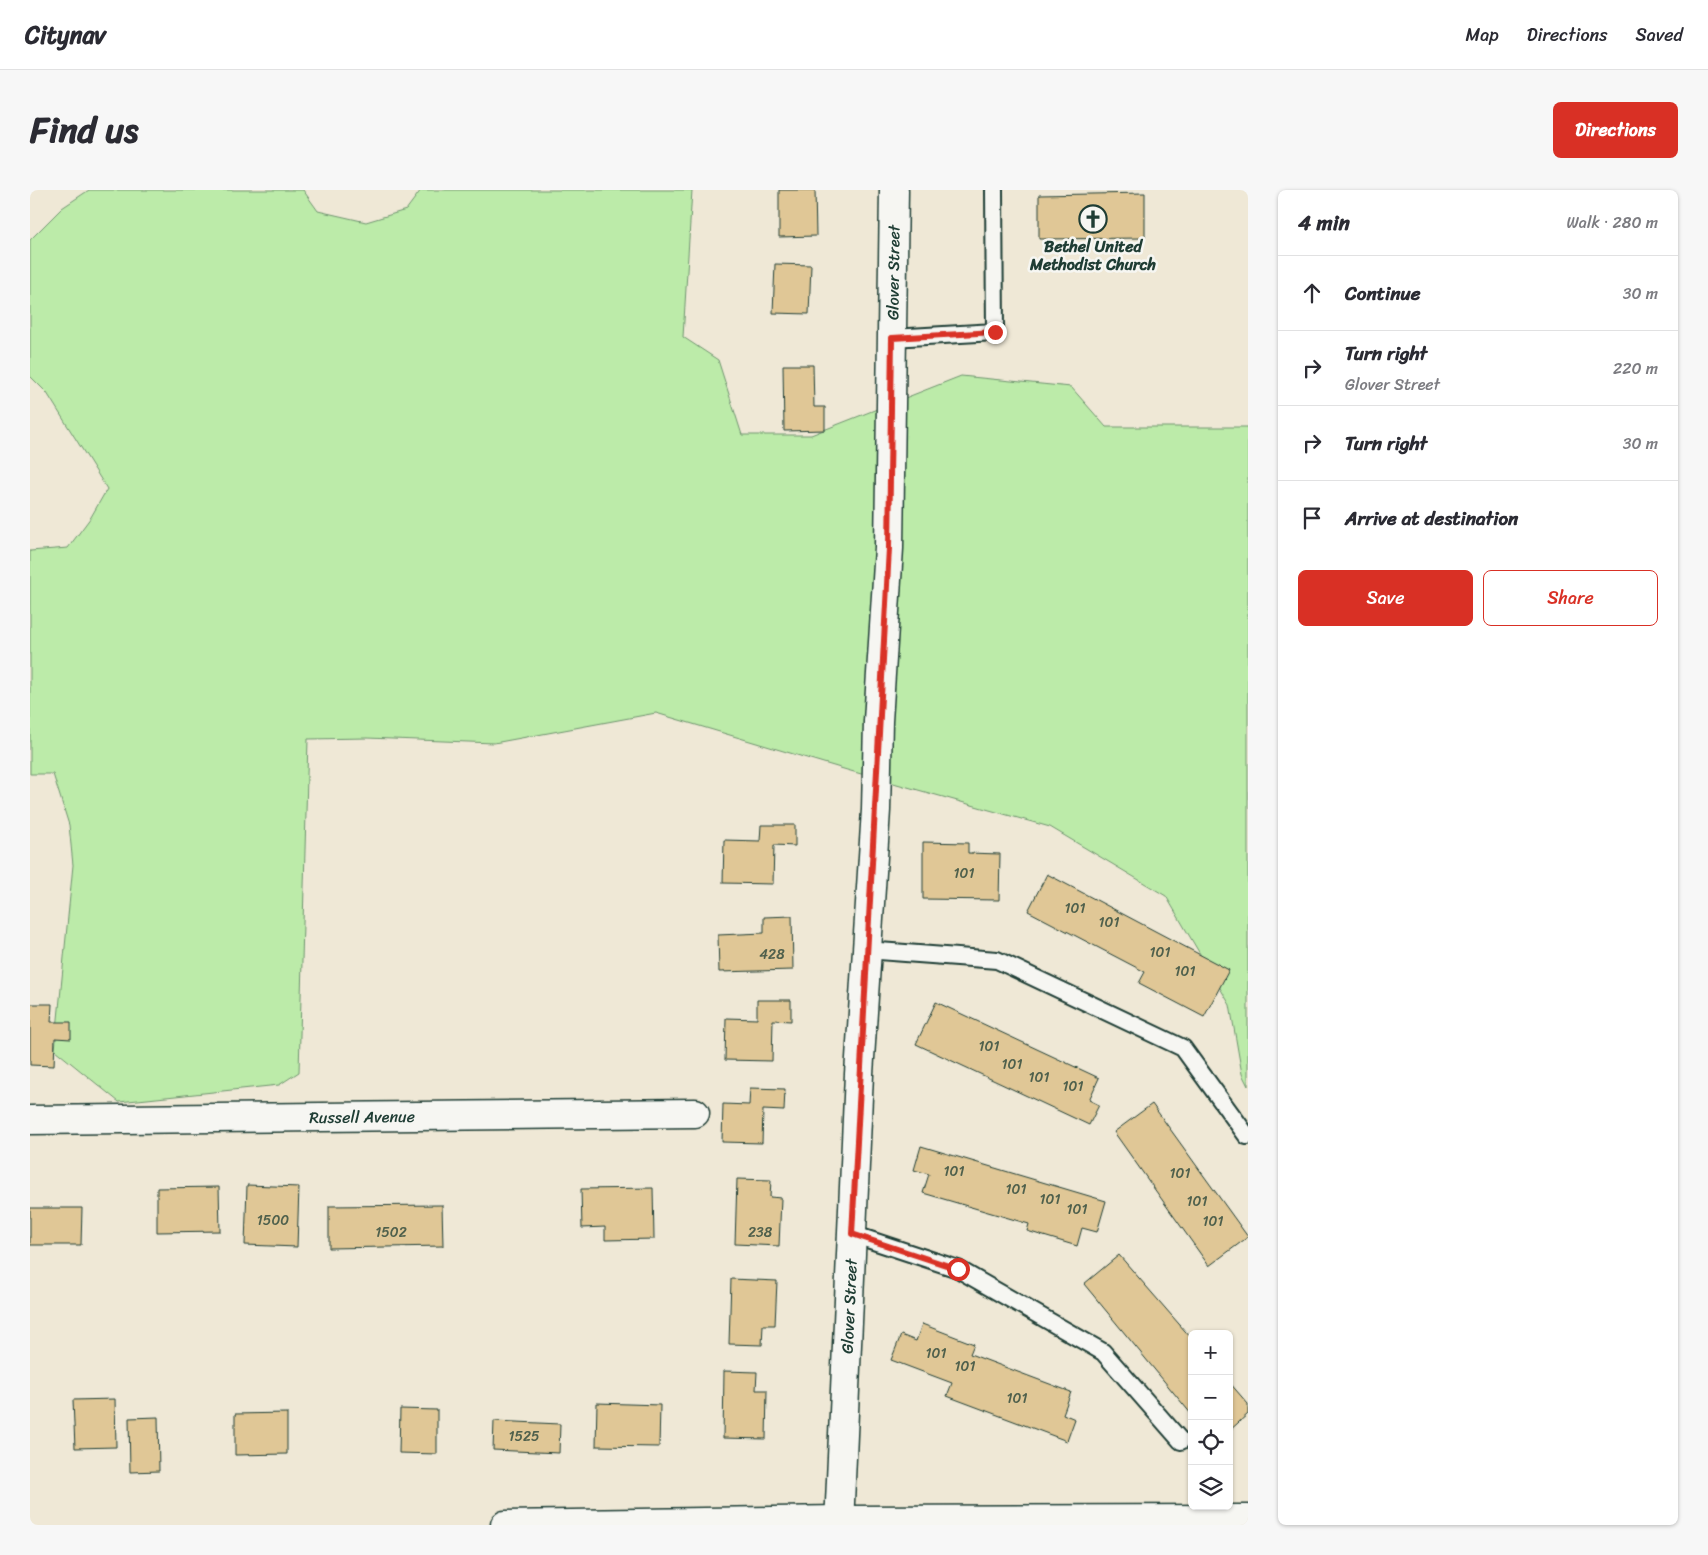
<!DOCTYPE html>
<html lang="en">
<head>
<meta charset="utf-8">
<style>
  :root { --surface:#fff; --page:#f7f7f7; --text:#2b2b33; --muted:#7c7c81; --line:#e1e1e2; --accent:#d93025 }
  body { margin:0; font-family:Sriracha,sans-serif; background:var(--page); color:var(--text) }
  .controls { position:absolute; right:15px; bottom:15px; display:grid; overflow:hidden; border-radius:8px; box-shadow:0 1px 4px #0004 }
  .controls button { width:45px; height:45px; display:grid; place-items:center; padding:0; border:0; border-bottom:1px solid var(--line); background:var(--surface); color:var(--text); font:25px sans-serif }
  .stop { position:absolute; width:15px; height:15px; margin:-11px; border:4px solid #d93025; border-radius:50%; background:#fff }
  .stop.end { background:#d93025; border-color:#fff; box-shadow:0 1px 5px #0008 }
  .list { margin:0; padding:0; list-style:none }
  h2 { display:flex; justify-content:space-between; align-items:center; height:65px; margin:0; padding:0 20px; font-size:21px }
  h2 small { font-size:16px; font-weight:400; color:var(--muted) }
  .list li { display:grid; grid-template-columns:32px 1fr auto; gap:15px; align-items:center; box-sizing:border-box; height:75px; padding:0 20px; border-top:1px solid var(--line) }
  .list b { display:block; font-size:19px; white-space:nowrap }
  .list p { margin:0; font-size:16px; white-space:nowrap; color:var(--muted) }
  .list em { font-size:16px; font-style:normal; color:var(--muted) }
  .actions { display:flex; gap:10px; padding:15px 20px }
  .actions a { flex:1; padding:11px 0; border:1px solid var(--accent); border-radius:8px; text-align:center; font-size:18px; color:var(--accent) }
  .actions .main { background:var(--accent); color:#fff }
  .icon { flex:none; width:28px; height:28px; fill:none; stroke:currentColor; stroke-width:2; stroke-linecap:round; stroke-linejoin:round }
  .map { position:relative; flex:none; width:1218px; height:1335px; overflow:hidden; border-radius:8px }
  header { display:flex; align-items:center; gap:30px; box-sizing:border-box; height:70px; padding:0 25px; background:var(--surface); border-bottom:1px solid var(--line) }
  header strong { font-size:24px }
  nav { display:flex; gap:28px; margin-inline-start:auto; font-size:18px }
  .intro { display:flex; align-items:center; justify-content:space-between; box-sizing:border-box; height:120px; padding:0 30px }
  h1 { margin:0; font-size:35px }
  .button { padding:12px 22px; border-radius:8px; background:var(--accent); color:#fff; font-size:18px; font-weight:700 }
  main { display:flex; gap:30px; padding:0 30px }
  aside { flex:1; background:var(--surface); border-radius:8px; box-shadow:0 1px 4px #0004 }
  .map>svg:first-child { display:block }
  .green { fill:#bceba9; stroke:#6e946e }
  .building { fill:#e0c796; stroke:#1f3d34 }
  .lines { fill:none; stroke-linecap:round; stroke-linejoin:round }
  .lane-casing { stroke:#1f3d34; stroke-width:20 }
  .street-casing { stroke:#1f3d34; stroke-width:31 }
  .lane { stroke:#f6f6f2; stroke-width:16 }
  .street { stroke:#f6f6f2; stroke-width:28 }
  .route { stroke:#d93025; stroke-width:6 }
  .labels { text-anchor:middle; dominant-baseline:central; stroke-width:5; stroke-linejoin:round; paint-order:stroke }
  .number-label { font-size:14px; fill:#4f604c }
  .poi-label { font-size:16px; font-weight:bold; fill:#1f3d34; stroke:#f6f6f2 }
  .street-label { font-size:16px; fill:#1f3d34; stroke:#f6f6f2 }
</style>
</head>
<body>
<header>
<strong>Citynav</strong>
<nav><a>Map</a><a>Directions</a><a>Saved</a></nav>
</header>
<div class="intro"><h1>Find us</h1><a class="button">Directions</a></div>
<main>
<div class="map">
<svg width="1218" height="1335" viewBox="0 0 1218 1335">
  <rect width="100%" height="100%" fill="#efe8d6"/>
  <filter id="ink" filterUnits="userSpaceOnUse"><feTurbulence type="fractalNoise" baseFrequency=".02" numOctaves="2"/><feDisplacementMap in="SourceGraphic" scale="10" xChannelSelector="R" yChannelSelector="G"/><feConvolveMatrix kernelMatrix="1 2 1 2 8 2 1 2 1" color-interpolation-filters="sRGB"/></filter>
  <g filter="url(#ink)">
    <!-- green -->
    <path class="green" d="M 59,0 L 273,0 L 288,21 L 336,32 L 376,20 L 391,0 L 662,0 L 653,147 L 688,170 L 712,245 L 781,245 L 931,186 L 1041,197 L 1076,237 L 1218,237 L 1218,896 L 1212,884 L 1200,815 L 1136,706 L 1020,637 L 817,580 L 626,523 L 464,553 L 337,548 L 278,549 L 269,882 L 249,895 L 89,912 L 25,860 L 43,675 L 39,635 L 23,584 L 0,584 L 0,361 L 38,358 L 61,327 L 77,299 L 17,203 L 0,186 L 0,50 L 32,18 Z"/>
    <!-- building -->
    <path class="building" d="M 749,0 L 785,0 L 786,46 L 749,47 Z
      M 1115,3 L 1115,48 L 1009,49 L 1009,5 Z
      M 745,74 L 781,75 L 779,124 L 743,123 Z
      M 753,175 L 783,175 L 784,217 L 795,217 L 795,240 L 754,241 Z
      M 731,635 L 765,635 L 765,656 L 744,655 L 743,694 L 693,693 L 694,650 L 730,651 Z
      M 893,652 L 938,653 L 938,663 L 970,664 L 969,710 L 893,709 Z
      M 1017,684 L 1199,780 L 1174,827 L 1109,793 L 1115,782 L 998,721 Z
      M 762,726 L 763,780 L 689,782 L 688,745 L 734,743 L 734,727 Z
      M 727,810 L 761,810 L 761,831 L 743,830 L 742,871 L 695,870 L 696,828 L 727,829 Z
      M 906,812 L 1069,888 L 1059,910 L 1069,915 L 1059,935 L 886,854 Z
      M 0,814 L 22,814 L 21,832 L 41,832 L 41,849 L 25,848 L 24,876 L 0,875 Z
      M 720,898 L 755,899 L 754,921 L 733,920 L 732,953 L 692,952 L 693,914 L 719,915 Z
      M 1122,914 L 1218,1047 L 1179,1076 L 1084,942 Z
      M 891,956 L 1076,1011 L 1067,1042 L 1052,1038 L 1047,1056 L 997,1041 L 999,1034 L 893,1003 L 899,984 L 884,980 Z
      M 707,989 L 741,990 L 740,1007 L 751,1008 L 749,1056 L 705,1054 Z
      M 217,995 L 269,997 L 267,1057 L 215,1055 Z
      M 189,997 L 190,1041 L 127,1042 L 127,998 Z
      M 623,998 L 624,1049 L 575,1050 L 575,1037 L 552,1038 L 551,999 Z
      M 412,1015 L 413,1056 L 299,1058 L 299,1016 Z
      M 0,1018 L 52,1018 L 51,1055 L 0,1055 Z
      M 1089,1065 L 1162,1149 L 1162,1225 L 1054,1094 Z
      M 701,1089 L 747,1091 L 745,1135 L 733,1135 L 732,1155 L 699,1154 Z
      M 892,1134 L 944,1154 L 940,1164 L 1041,1202 L 1033,1224 L 1045,1229 L 1037,1251 L 917,1206 L 922,1193 L 861,1170 L 871,1145 L 886,1151 Z
      M 694,1181 L 727,1182 L 726,1200 L 737,1200 L 736,1249 L 693,1248 Z
      M 1199,1192 L 1218,1214 L 1218,1224 L 1199,1241 Z
      M 85,1209 L 86,1257 L 45,1258 L 43,1210 Z
      M 567,1213 L 630,1215 L 629,1257 L 566,1256 Z
      M 370,1219 L 407,1220 L 407,1264 L 369,1263 Z
      M 257,1223 L 257,1264 L 205,1265 L 205,1224 Z
      M 128,1227 L 129,1281 L 100,1282 L 99,1228 Z
      M 464,1231 L 530,1234 L 529,1263 L 463,1260 Z"/>
    <g class="lines">
      <!-- lane casing -->
      <g class="lane-casing">
        <path id="lane" d="M 862,148 L 965,142 L 964,0
          M 836,760 L 967,770 L 1153,858 L 1217,946
          M 822,1044 L 928,1079 L 1073,1162 L 1151,1251"/>
      </g>
      <!-- street casing -->
      <g class="street-casing">
        <g id="street">
          <path id="s1" d="M 0,930 L 665,923"/>
          <path d="M 475,1335 L 809,1330 L 1218,1329"/>
          <path id="s2" d="M 809,1335 L 829,884 L 846,620 L 848,531 L 859,358 L 864,0"/>
        </g>
      </g>
      <!-- lane -->
      <use href="#lane" class="lane"/>
      <!-- street -->
      <use href="#street" class="street"/>
    </g>
  </g>
  <g class="lines" filter="url(#ink)">
    <!-- route -->
    <path class="route" d="M 928,1079 L 822,1044 L 859,358 L 862,148 L 965,142"/>
  </g>
  <!-- icons -->
  <defs>
    <g id="church-ring" transform="scale(1.4375)"><circle r="9.5" fill="#f6f6f2" stroke="#1f3d34" stroke-width="1.5"/><path d="M-1.2-6h2.4v3.5h3.3v2.4h-3.3V6h-2.4V-.1h-3.3v-2.4h3.3Z" fill="#1f3d34"/></g>
  </defs>
  <g fill-rule="evenodd">
    <use href="#church-ring" x="1063" y="29"/>
  </g>
  <g class="labels">
    <!-- number labels -->
    <g class="number-label">
      <text x="934" y="683">101</text>
      <text x="1045" y="718">101</text>
      <text x="1079" y="732">101</text>
      <text x="1130" y="762">101</text>
      <text x="742" y="764">428</text>
      <text x="1155" y="781">101</text>
      <text x="959" y="856">101</text>
      <text x="982" y="874">101</text>
      <text x="1009" y="887">101</text>
      <text x="1043" y="896">101</text>
      <text x="924" y="981">101</text>
      <text x="1150" y="983">101</text>
      <text x="986" y="999">101</text>
      <text x="1020" y="1009">101</text>
      <text x="1167" y="1011">101</text>
      <text x="1047" y="1019">101</text>
      <text x="243" y="1030">1500</text>
      <text x="1183" y="1031">101</text>
      <text x="361" y="1042">1502</text>
      <text x="730" y="1042">238</text>
      <text x="906" y="1163">101</text>
      <text x="935" y="1176">101</text>
      <text x="987" y="1208">101</text>
      <text x="494" y="1246">1525</text>
    </g>
    <!-- poi labels -->
    <g class="poi-label">
      <text x="1063" y="56">Bethel United<tspan x="1063" dy="18">Methodist Church</tspan></text>
    </g>
    <!-- street labels -->
    <g class="street-label">
      <text stroke="none"><textPath href="#s2" startOffset="1254">Glover Street</textPath></text>
      <text stroke="none"><textPath href="#s1" startOffset="332">Russell Avenue</textPath></text>
      <text stroke="none"><textPath href="#s2" startOffset="219">Glover Street</textPath></text>
    </g>
  </g>
</svg>
<div class="controls">
<button>+</button>
<button>−</button>
<button><svg class="icon" aria-label="locate" viewBox="0 0 24 24"><circle cx="12" cy="12" r="6"/><path d="M12 2v4M12 18v4M2 12h4M18 12h4"/></svg></button>
<button><svg class="icon" aria-label="layers" viewBox="0 0 24 24"><path d="M12 4l9 5-9 5-9-5zM3 14l9 5 9-5"/></svg></button>
</div>
<div class="stop" style="left:928px;top:1079px"></div>
<div class="stop end" style="left:965px;top:142px"></div>
</div>
<aside>
<h2>4 min<small>Walk · 280 m</small></h2>
<ul class="list">
<li><svg class="icon" aria-label="ahead" viewBox="0 0 24 24"><path d="M12 20V5M6 11l6-6 6 6"/></svg><div><b>Continue</b></div><em>30 m</em></li>
<li><svg class="icon" aria-label="right" viewBox="0 0 24 24"><path d="M7 20v-9h11M14 6l5 5-5 5"/></svg><div><b>Turn right</b><p>Glover Street</p></div><em>220 m</em></li>
<li><svg class="icon" aria-label="right" viewBox="0 0 24 24"><path d="M7 20v-9h11M14 6l5 5-5 5"/></svg><div><b>Turn right</b></div><em>30 m</em></li>
<li><svg class="icon" aria-label="arrive" viewBox="0 0 24 24"><path d="M6 21V4h12l-3 4 3 4H6"/></svg><div><b>Arrive at destination</b></div></li>
</ul>
<div class="actions"><a class="main">Save</a><a>Share</a></div>
</aside>
</main>
</body>
</html>
